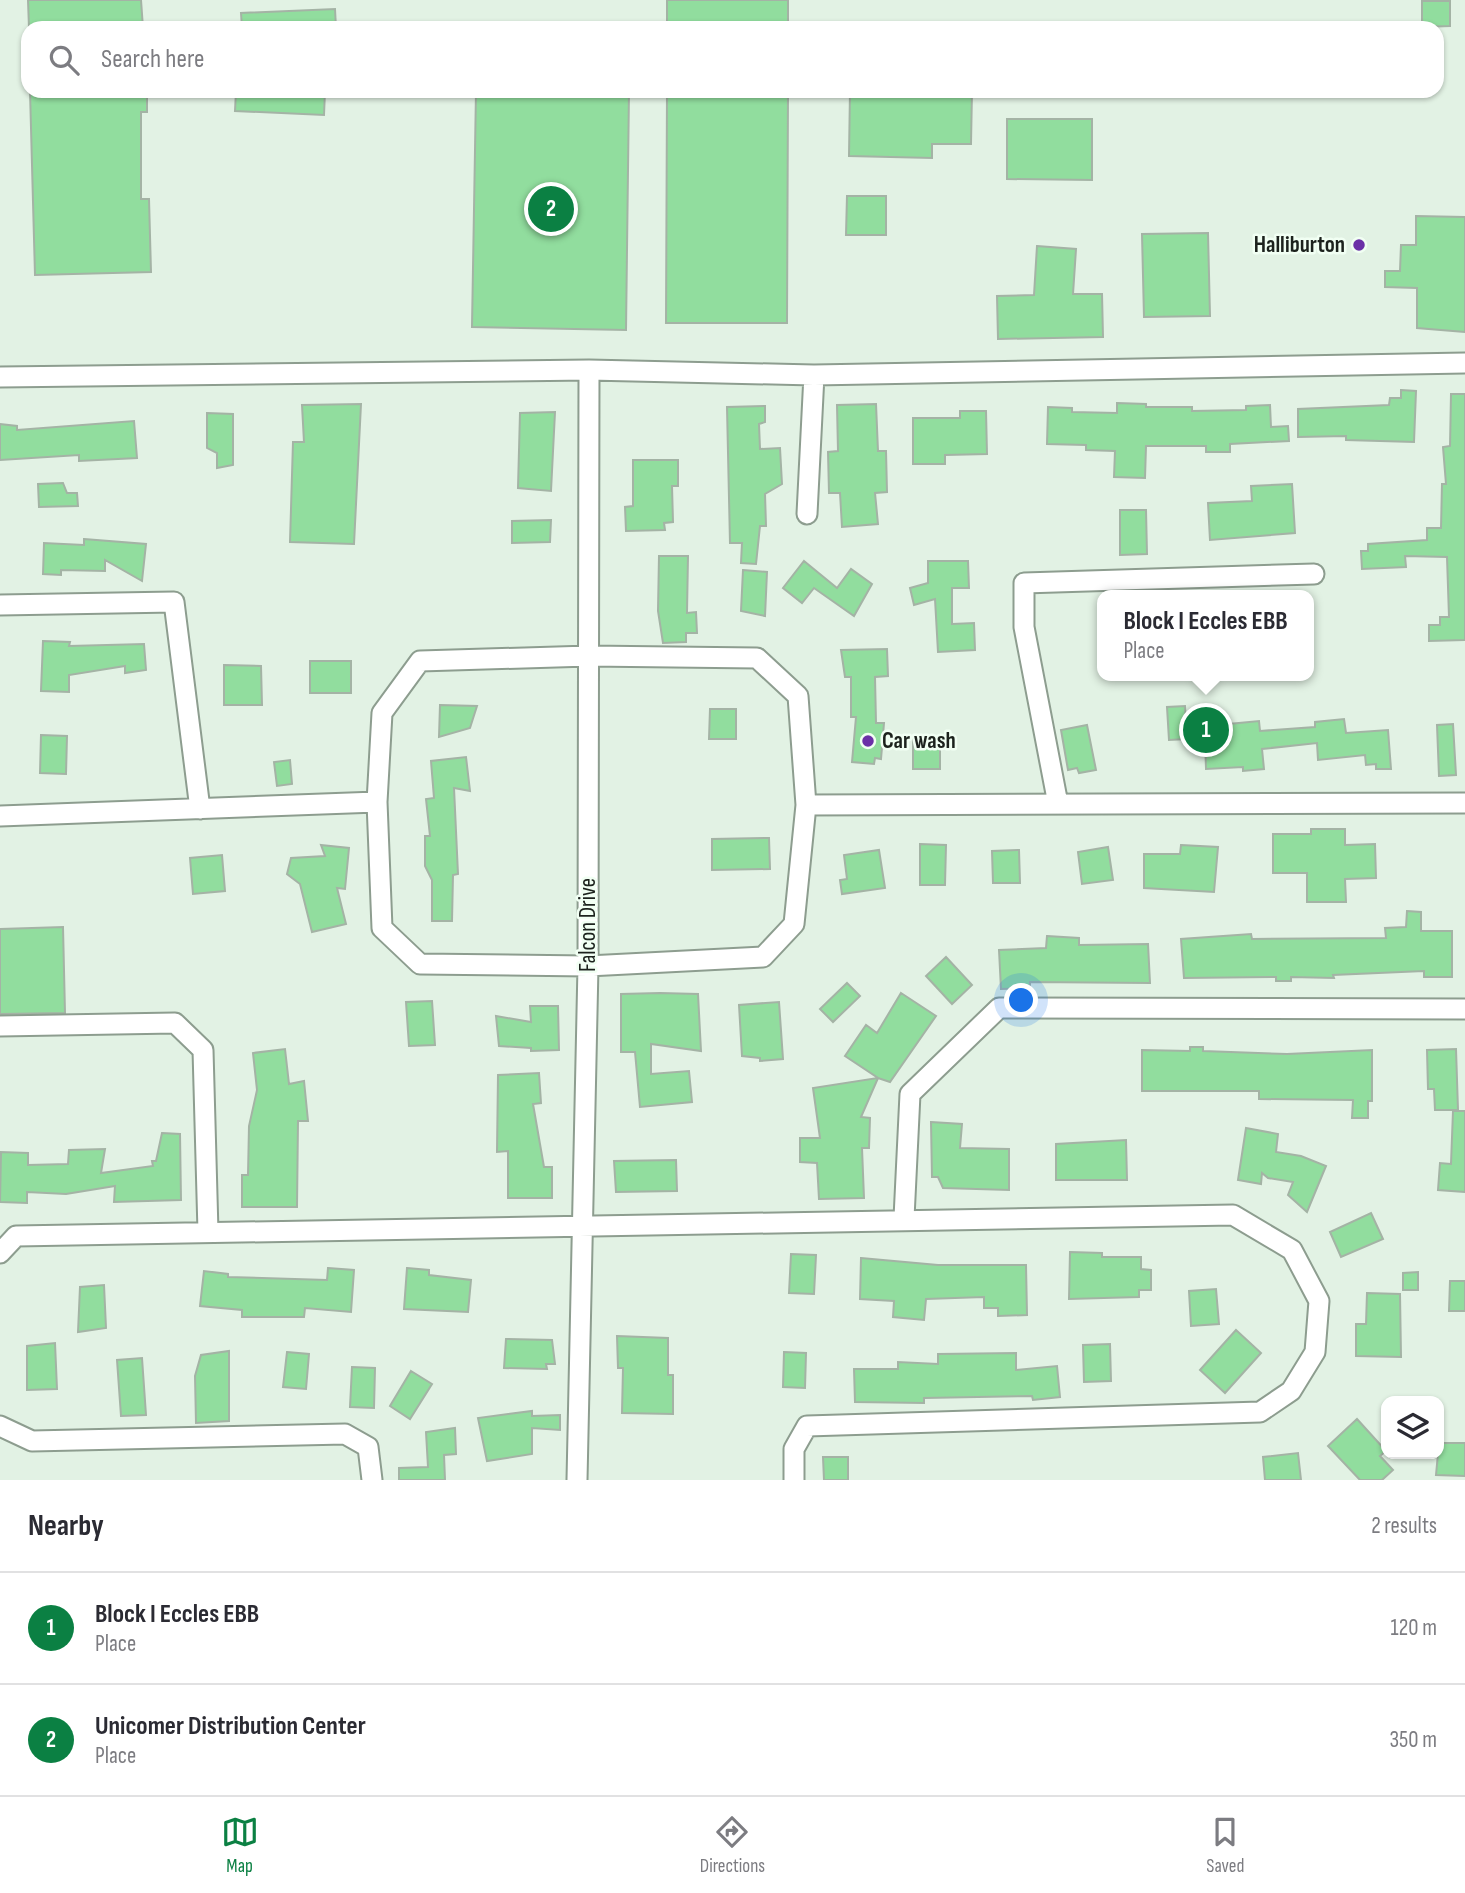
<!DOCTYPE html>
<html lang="en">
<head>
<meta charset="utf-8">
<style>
  :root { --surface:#fff; --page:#f2f2f3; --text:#2b2b33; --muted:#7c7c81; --line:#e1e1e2; --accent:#0b8043 }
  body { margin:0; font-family:"Sofia Sans Condensed",sans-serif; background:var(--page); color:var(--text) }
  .controls { position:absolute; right:21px; bottom:21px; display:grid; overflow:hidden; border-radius:14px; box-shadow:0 2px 5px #0004 }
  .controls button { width:63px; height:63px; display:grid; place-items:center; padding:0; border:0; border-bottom:2px solid var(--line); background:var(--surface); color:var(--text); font:35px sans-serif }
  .you { position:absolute; left:1022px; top:1001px; width:24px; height:24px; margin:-18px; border:5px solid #fff; border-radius:50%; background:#1a73e8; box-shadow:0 0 0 10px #1a73e833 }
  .badge { display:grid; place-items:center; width:46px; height:46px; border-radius:50%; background:var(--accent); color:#fff; font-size:23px; font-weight:700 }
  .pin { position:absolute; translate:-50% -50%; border:4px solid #fff; box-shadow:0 2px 7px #0006 }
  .popup { position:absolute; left:1097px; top:590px; width:217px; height:91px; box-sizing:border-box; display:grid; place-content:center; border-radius:14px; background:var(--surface); filter:drop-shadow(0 2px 5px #0005); font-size:23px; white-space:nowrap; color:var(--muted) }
  .popup b { font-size:26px; color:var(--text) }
  .popup::after { content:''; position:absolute; left:50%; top:100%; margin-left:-14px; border:14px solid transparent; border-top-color:var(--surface) }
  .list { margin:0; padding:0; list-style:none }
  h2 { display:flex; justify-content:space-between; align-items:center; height:91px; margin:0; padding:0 28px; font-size:30px }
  h2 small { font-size:23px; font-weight:400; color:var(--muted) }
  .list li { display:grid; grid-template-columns:46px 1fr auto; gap:21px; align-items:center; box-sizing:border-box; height:112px; padding:0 28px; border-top:2px solid var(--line) }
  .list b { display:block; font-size:26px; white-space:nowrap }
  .list p { margin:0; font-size:23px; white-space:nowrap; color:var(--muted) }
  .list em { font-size:23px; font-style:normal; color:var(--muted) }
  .icon { flex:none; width:38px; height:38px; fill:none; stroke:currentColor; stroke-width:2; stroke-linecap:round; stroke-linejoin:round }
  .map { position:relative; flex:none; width:1465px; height:1480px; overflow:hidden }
  .search { position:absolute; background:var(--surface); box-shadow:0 2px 5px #0004; left:21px; right:21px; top:21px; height:77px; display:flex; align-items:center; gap:18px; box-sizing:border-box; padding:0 24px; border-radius:21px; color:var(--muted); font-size:26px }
  .sheet { height:315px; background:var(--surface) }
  nav { display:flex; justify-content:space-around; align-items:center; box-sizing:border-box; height:98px; border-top:2px solid var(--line); background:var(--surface); font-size:19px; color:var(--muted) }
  nav a { display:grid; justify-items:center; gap:4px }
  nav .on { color:var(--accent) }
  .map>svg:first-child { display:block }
  .building { fill:#91dd9e; stroke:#a4b3a5; stroke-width:2 }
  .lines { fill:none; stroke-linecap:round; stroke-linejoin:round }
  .minor-casing { stroke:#8d9d8f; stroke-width:23 }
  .minor { stroke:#fff; stroke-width:19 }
  .poi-dot { fill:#6b30a7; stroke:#f1fff3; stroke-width:2.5 }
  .labels { text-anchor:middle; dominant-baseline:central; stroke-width:5; stroke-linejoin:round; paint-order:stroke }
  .poi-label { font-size:23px; font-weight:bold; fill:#1c221d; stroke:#f1fff3; text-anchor:end }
  .street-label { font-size:23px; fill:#1c221d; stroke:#f1fff3 }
</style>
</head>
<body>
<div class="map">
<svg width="1465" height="1480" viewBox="0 0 1465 1480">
  <rect width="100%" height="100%" fill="#e2f2e4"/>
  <!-- building -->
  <path class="building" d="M 28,0 L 141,0 L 143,28 L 29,28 Z
    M 667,0 L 788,0 L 788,28 L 667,28 Z
    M 1422,1 L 1450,1 L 1450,26 L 1422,27 Z
    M 335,9 L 336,28 L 242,28 L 241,13 Z
    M 30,91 L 147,91 L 147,112 L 141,112 L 141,199 L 149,199 L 151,272 L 35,275 Z
    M 236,91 L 325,91 L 324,115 L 235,111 Z
    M 476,91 L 629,91 L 626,330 L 472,327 Z
    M 667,91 L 788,91 L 787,323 L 666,323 Z
    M 850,91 L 972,91 L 971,144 L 932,144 L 932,158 L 849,156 Z
    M 1007,119 L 1092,119 L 1092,180 L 1007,179 Z
    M 847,196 L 886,196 L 886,235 L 846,235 Z
    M 1416,216 L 1465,217 L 1465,332 L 1417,328 L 1417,288 L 1385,287 L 1385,271 L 1400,271 L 1401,245 L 1416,245 Z
    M 1208,233 L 1210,316 L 1144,317 L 1142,234 Z
    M 1037,246 L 1076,249 L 1073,294 L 1102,294 L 1103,337 L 998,339 L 997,296 L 1034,295 Z
    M 1401,390 L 1416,391 L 1414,442 L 1346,440 L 1346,436 L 1298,437 L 1298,409 L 1389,405 L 1390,398 L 1401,398 Z
    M 1451,394 L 1465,394 L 1465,640 L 1429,641 L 1429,625 L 1440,625 L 1440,617 L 1449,617 L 1447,557 L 1405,556 L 1406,567 L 1362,569 L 1361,551 L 1368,551 L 1368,544 L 1427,540 L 1427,528 L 1441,528 L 1442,484 L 1446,484 L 1443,447 L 1450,446 Z
    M 1117,403 L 1146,404 L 1146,407 L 1192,407 L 1192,411 L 1246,410 L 1246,406 L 1270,405 L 1271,427 L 1288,426 L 1289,441 L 1230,444 L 1230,452 L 1206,452 L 1206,446 L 1146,446 L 1145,478 L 1114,477 L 1115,451 L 1086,450 L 1086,445 L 1047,444 L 1048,407 L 1072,408 L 1072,412 L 1117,413 Z
    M 361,404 L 354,544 L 290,542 L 293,442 L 304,442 L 302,405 Z
    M 876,404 L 878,451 L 886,451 L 887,492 L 875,493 L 878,524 L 842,527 L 840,493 L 829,493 L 828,452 L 838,451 L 837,405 Z
    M 765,406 L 765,422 L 759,424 L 760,449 L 780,448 L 782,484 L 765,494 L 766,526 L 760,526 L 756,564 L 741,563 L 742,543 L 730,543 L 727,407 Z
    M 960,411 L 986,411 L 987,454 L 945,455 L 945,464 L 913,464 L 913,418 L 960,418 Z
    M 555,412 L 551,491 L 518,488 L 520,413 Z
    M 207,413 L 233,414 L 233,465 L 217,468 L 217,453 L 207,448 Z
    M 134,421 L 137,458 L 79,461 L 79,455 L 0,460 L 0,424 L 17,426 L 17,430 Z
    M 633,460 L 678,460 L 678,486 L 672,486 L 673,522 L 664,523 L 665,530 L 626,531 L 625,507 L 633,506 Z
    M 63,483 L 67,493 L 77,493 L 78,506 L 39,507 L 38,484 Z
    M 1292,484 L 1295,533 L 1210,540 L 1208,503 L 1252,501 L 1251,486 Z
    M 1120,510 L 1146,510 L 1147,554 L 1120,555 Z
    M 551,520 L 550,542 L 512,543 L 512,521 Z
    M 84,539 L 146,544 L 142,581 L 105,560 L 105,571 L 61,570 L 61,575 L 43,574 L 44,543 L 84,545 Z
    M 659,556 L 688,556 L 687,613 L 696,612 L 697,633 L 686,633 L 686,642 L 663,643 L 658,611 Z
    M 804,561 L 837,588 L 851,569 L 872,584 L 854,616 L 814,588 L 802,603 L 783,588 Z
    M 928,561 L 968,561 L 969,588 L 952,588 L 952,624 L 974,623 L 975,650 L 938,652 L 935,599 L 914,605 L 910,588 L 928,583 Z
    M 743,570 L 767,572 L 765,616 L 741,611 Z
    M 43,641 L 70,642 L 69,646 L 144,644 L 146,670 L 125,673 L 125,666 L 69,675 L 69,692 L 41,691 Z
    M 887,649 L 888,676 L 875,677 L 876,723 L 884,723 L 881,759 L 875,758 L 874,764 L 852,762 L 856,717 L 851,717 L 851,677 L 845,677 L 841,650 Z
    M 310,661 L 351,661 L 351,693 L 310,693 Z
    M 224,665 L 261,666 L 262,705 L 224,705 Z
    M 440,705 L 477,706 L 470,728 L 439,737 Z
    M 1185,706 L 1187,739 L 1169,740 L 1167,707 Z
    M 710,709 L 736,709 L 736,739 L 709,739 Z
    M 1344,719 L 1346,733 L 1388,730 L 1391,769 L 1376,769 L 1376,764 L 1366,765 L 1365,755 L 1318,760 L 1317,743 L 1262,749 L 1264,769 L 1243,771 L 1243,767 L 1206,769 L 1205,739 L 1230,738 L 1229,724 L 1259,721 L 1260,731 L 1315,727 L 1315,722 Z
    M 1453,724 L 1456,775 L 1439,776 L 1437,725 Z
    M 1087,725 L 1096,770 L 1079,773 L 1077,768 L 1068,770 L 1061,730 Z
    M 41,735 L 67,736 L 66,774 L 40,773 Z
    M 913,739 L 940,740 L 940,769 L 913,769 Z
    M 466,757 L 470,791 L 454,788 L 458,874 L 453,875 L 452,921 L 432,921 L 432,880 L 425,866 L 425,836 L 430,836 L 426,799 L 434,798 L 431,761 Z
    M 290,760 L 292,784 L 277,786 L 274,762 Z
    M 1311,829 L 1345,829 L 1345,845 L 1375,844 L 1376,878 L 1345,879 L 1346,902 L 1307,902 L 1307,873 L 1273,873 L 1273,834 L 1311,834 Z
    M 769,838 L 770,869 L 712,870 L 712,839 Z
    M 920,844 L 946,845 L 945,885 L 920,885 Z
    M 321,845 L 349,848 L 345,889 L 337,888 L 346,924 L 312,932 L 300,884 L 287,874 L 291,858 L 325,856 Z
    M 1181,845 L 1218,847 L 1214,892 L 1144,888 L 1144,854 L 1180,854 Z
    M 1108,847 L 1113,880 L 1082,884 L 1078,852 Z
    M 879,850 L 885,888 L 842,894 L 840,880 L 847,879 L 844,855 Z
    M 1019,850 L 1020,883 L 993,883 L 992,851 Z
    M 222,855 L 225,891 L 193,894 L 190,858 Z
    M 1407,911 L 1421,912 L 1421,931 L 1452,931 L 1452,977 L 1424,977 L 1424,971 L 1333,975 L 1334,978 L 1291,977 L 1291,981 L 1276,981 L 1276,977 L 1184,978 L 1181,939 L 1251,934 L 1252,939 L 1386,938 L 1385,928 L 1406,927 Z
    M 63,927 L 65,1013 L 0,1014 L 0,929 Z
    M 1047,936 L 1079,938 L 1079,945 L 1148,944 L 1150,983 L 1030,982 L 1030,988 L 1001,989 L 999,950 L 1046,948 Z
    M 946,957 L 972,985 L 952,1004 L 926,976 Z
    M 847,983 L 860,996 L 833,1022 L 820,1009 Z
    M 660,993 L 698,994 L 701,1051 L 651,1044 L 651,1074 L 689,1071 L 692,1102 L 640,1107 L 635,1052 L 621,1052 L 621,994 Z
    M 901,993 L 936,1016 L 890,1082 L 878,1078 L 861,1117 L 870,1118 L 869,1148 L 862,1148 L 864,1198 L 819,1199 L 817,1163 L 800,1162 L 800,1138 L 820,1138 L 813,1088 L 878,1078 L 845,1056 L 866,1025 L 877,1033 Z
    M 432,1001 L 435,1045 L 409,1046 L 406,1002 Z
    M 779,1002 L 783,1059 L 760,1061 L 760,1058 L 742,1056 L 739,1005 Z
    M 530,1006 L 558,1006 L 559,1050 L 531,1051 L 531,1048 L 499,1046 L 496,1016 L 531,1022 Z
    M 1190,1047 L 1203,1047 L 1203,1051 L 1287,1054 L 1372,1050 L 1372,1101 L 1368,1101 L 1368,1118 L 1352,1118 L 1353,1100 L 1259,1099 L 1259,1091 L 1142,1091 L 1142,1050 L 1190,1051 Z
    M 285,1049 L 289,1084 L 304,1081 L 308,1121 L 298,1121 L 297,1207 L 242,1207 L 242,1175 L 248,1175 L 249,1126 L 257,1090 L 253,1053 Z
    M 1456,1049 L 1458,1110 L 1435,1110 L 1434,1089 L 1428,1089 L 1427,1050 Z
    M 539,1073 L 541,1103 L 533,1104 L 544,1167 L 552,1167 L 552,1198 L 508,1198 L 508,1151 L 497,1152 L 498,1075 Z
    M 1453,1111 L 1465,1111 L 1465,1192 L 1438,1190 L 1440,1163 L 1451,1164 Z
    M 931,1122 L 962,1124 L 960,1148 L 1009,1149 L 1009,1190 L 943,1188 L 938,1177 L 932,1177 Z
    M 1246,1128 L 1278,1134 L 1276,1152 L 1301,1156 L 1326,1166 L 1307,1212 L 1288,1195 L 1293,1182 L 1268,1178 L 1262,1173 L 1261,1184 L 1238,1180 Z
    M 162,1133 L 180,1134 L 181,1200 L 114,1202 L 115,1186 L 66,1194 L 27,1192 L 27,1203 L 0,1202 L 1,1152 L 28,1153 L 28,1165 L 68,1164 L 69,1150 L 105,1149 L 101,1173 L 153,1166 L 152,1161 L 156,1161 Z
    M 1126,1140 L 1127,1180 L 1056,1180 L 1056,1144 Z
    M 676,1160 L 677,1191 L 616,1192 L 614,1161 Z
    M 1371,1213 L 1383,1239 L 1341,1257 L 1330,1232 Z
    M 1070,1252 L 1102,1253 L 1102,1257 L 1141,1257 L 1141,1269 L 1151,1270 L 1151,1290 L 1139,1290 L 1139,1297 L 1069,1299 Z
    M 791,1254 L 816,1255 L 814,1294 L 789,1293 Z
    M 861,1258 L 938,1265 L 1026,1265 L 1027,1315 L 998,1316 L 998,1308 L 984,1308 L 984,1297 L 926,1299 L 924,1320 L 893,1317 L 894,1301 L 860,1299 Z
    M 328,1268 L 354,1270 L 351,1312 L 305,1308 L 304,1317 L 242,1317 L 242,1310 L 200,1306 L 204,1271 L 228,1274 L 228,1277 L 327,1280 Z
    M 407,1268 L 429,1270 L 429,1275 L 471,1280 L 468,1312 L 404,1309 Z
    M 1418,1272 L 1418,1290 L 1403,1290 L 1403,1273 Z
    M 1450,1281 L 1465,1281 L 1465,1311 L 1449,1311 Z
    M 104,1285 L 106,1328 L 78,1332 L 80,1287 Z
    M 1216,1289 L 1219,1324 L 1191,1326 L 1189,1291 Z
    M 1367,1293 L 1400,1294 L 1401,1357 L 1356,1356 L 1356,1324 L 1366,1324 Z
    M 1236,1330 L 1261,1353 L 1225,1393 L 1200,1370 Z
    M 617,1336 L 668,1338 L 668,1375 L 673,1375 L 673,1414 L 622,1413 L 623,1368 L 618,1368 Z
    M 506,1339 L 552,1340 L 555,1364 L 546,1364 L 547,1369 L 504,1368 Z
    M 55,1343 L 57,1389 L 27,1390 L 27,1346 Z
    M 1110,1344 L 1111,1381 L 1084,1382 L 1083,1345 Z
    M 229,1351 L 229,1421 L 196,1423 L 195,1376 L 201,1355 Z
    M 287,1352 L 309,1354 L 306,1389 L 283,1387 Z
    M 784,1352 L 806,1353 L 805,1388 L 783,1387 Z
    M 1016,1353 L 1016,1370 L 1057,1366 L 1060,1397 L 1033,1400 L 1032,1396 L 924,1398 L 924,1403 L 855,1402 L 854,1369 L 898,1369 L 898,1362 L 938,1364 L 938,1354 Z
    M 142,1358 L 146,1415 L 121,1416 L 117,1360 Z
    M 352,1367 L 375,1368 L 374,1408 L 350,1407 Z
    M 411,1371 L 432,1384 L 410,1419 L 390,1406 Z
    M 532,1411 L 532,1416 L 560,1415 L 560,1430 L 532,1428 L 532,1454 L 487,1461 L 478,1418 Z
    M 1357,1419 L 1386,1451 L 1380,1456 L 1393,1470 L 1382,1480 L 1360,1480 L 1328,1446 Z
    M 455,1428 L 456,1454 L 444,1455 L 445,1480 L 399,1480 L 399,1468 L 428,1467 L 426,1432 Z
    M 1439,1443 L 1465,1443 L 1465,1476 L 1436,1475 Z
    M 1298,1453 L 1301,1480 L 1265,1480 L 1263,1457 Z
    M 823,1457 L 848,1457 L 848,1480 L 824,1480 Z"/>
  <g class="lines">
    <!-- minor casing -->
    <g class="minor-casing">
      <path id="minor" d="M 0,377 L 589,370 L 814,375 L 1465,363
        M 807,514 L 814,375
        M 0,605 L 174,602 L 200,809
        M 589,656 L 757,658 L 798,696 L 806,805 L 794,924 L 763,957 L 588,966 L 420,964 L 382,928 L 377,802 L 382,713 L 420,661 Z
        M 1058,804 L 1024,627 L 1024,583 L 1314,574
        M 806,805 L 1465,803
        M 0,816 L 377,802
        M 0,1026 L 175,1023 L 203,1050 L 208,1232
        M 904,1218 L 910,1094 L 999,1008 L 1465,1009
        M 0,1253 L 16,1236 L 1233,1215 L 1292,1250 L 1319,1301 L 1315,1352 L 1291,1391 L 1260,1412 L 807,1426 L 794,1449 L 794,1480
        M 0,1426 L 32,1441 L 345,1434 L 368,1447 L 372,1480
        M 577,1480 L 588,966 L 589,370"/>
    </g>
    <!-- minor -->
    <use href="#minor" class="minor"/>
  </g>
  <!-- markers -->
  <g class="poi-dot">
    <circle cx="1359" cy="245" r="7"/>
    <circle cx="868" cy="741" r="7"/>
  </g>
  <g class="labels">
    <!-- poi labels -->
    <g class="poi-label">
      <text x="1345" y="245">Halliburton</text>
      <text x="882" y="741" text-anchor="start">Car wash</text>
    </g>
    <!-- street labels -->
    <g class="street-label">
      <text transform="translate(588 925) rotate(-90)">Falcon Drive</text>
    </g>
  </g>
</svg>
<div class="controls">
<button><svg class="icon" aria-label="layers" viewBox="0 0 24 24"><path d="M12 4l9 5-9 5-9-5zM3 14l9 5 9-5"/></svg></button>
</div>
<div class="you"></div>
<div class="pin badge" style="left:1206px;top:730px">1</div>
<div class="popup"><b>Block I Eccles EBB</b>Place</div>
<div class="pin badge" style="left:551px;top:209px">2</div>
<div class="search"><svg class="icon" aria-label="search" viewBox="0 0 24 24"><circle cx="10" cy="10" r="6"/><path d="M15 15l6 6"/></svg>Search here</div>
</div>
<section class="sheet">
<h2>Nearby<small>2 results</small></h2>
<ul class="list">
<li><span class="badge">1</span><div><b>Block I Eccles EBB</b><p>Place</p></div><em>120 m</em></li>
<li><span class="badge">2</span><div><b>Unicomer Distribution Center</b><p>Place</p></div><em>350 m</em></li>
</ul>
</section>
<nav>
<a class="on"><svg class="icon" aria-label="map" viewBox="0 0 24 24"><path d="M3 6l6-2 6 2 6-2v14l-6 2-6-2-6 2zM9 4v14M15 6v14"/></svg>Map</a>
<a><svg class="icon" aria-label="directions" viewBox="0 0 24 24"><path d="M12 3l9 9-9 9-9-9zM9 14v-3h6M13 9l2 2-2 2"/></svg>Directions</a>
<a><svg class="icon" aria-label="saved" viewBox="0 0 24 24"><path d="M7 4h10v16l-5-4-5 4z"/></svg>Saved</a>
</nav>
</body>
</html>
